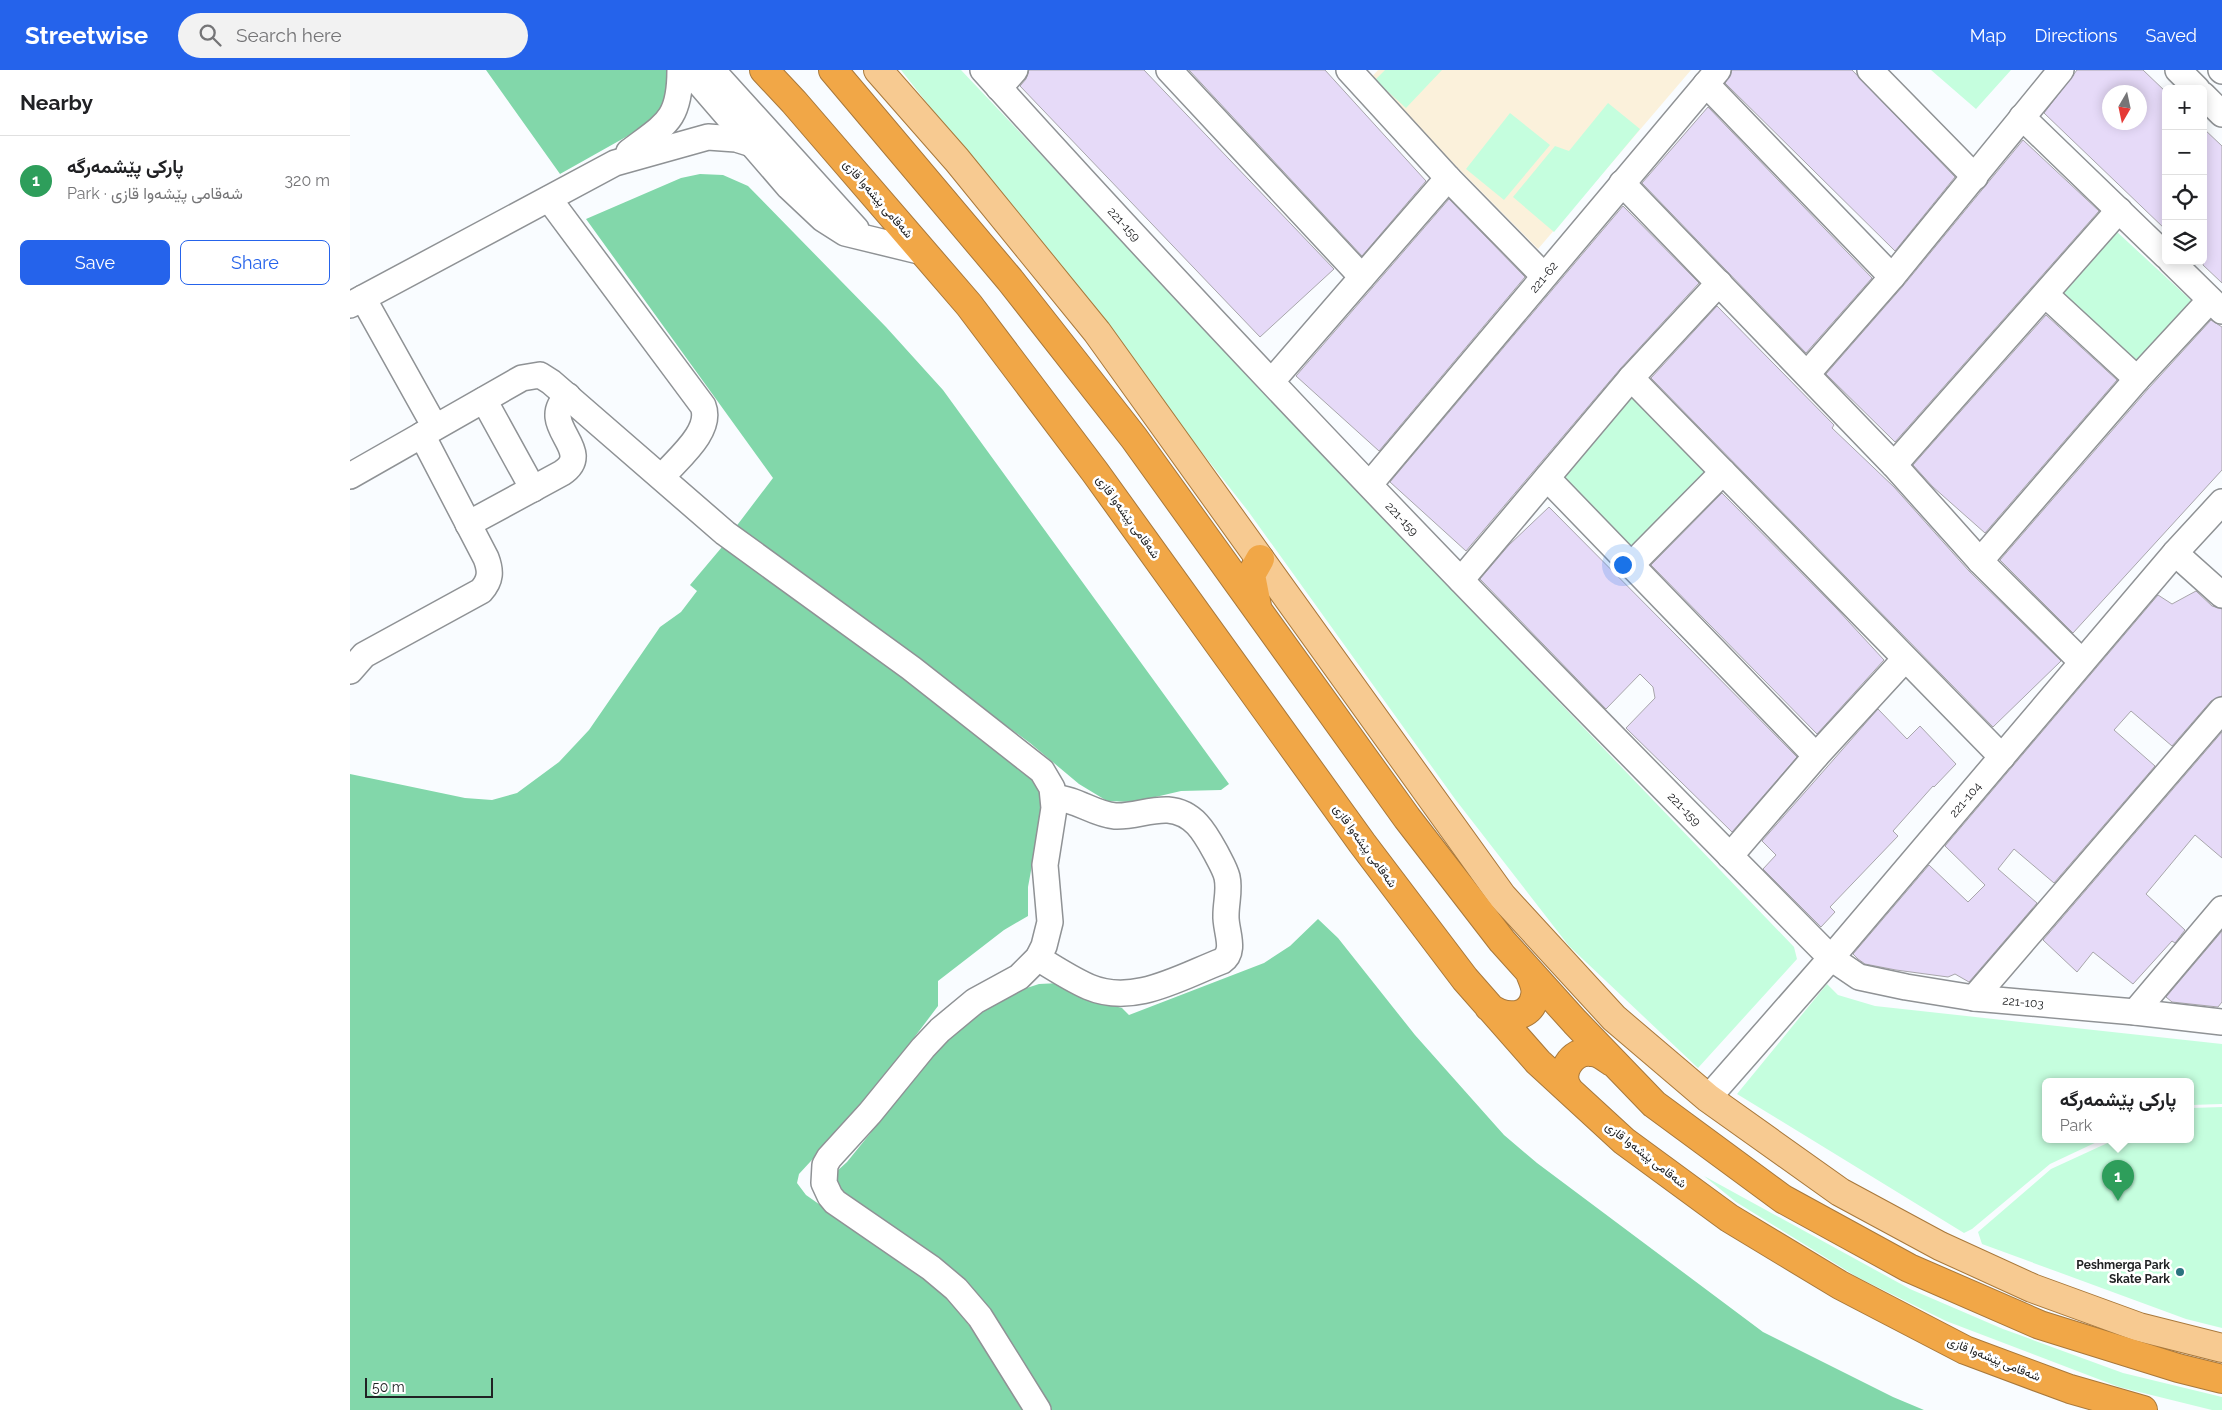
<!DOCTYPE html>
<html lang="en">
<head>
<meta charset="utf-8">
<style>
  :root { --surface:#fff; --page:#f2f2f2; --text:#202124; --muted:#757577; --line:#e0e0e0; --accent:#2563eb }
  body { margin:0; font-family:Raleway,Vazirmatn,sans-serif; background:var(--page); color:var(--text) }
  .controls { position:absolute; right:15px; top:15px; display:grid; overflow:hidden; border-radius:8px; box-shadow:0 2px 12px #0003 }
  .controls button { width:45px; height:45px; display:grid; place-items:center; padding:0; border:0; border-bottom:1px solid var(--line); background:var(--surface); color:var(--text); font:25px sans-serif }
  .compass { position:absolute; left:1752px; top:15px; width:45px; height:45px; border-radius:50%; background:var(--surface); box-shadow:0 2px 12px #0003; rotate:189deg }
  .scale { position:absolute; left:15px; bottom:12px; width:128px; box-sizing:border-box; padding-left:5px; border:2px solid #212224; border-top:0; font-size:14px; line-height:18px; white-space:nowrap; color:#212224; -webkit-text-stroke:4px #fff; paint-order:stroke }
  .you { position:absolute; left:1272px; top:494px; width:18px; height:18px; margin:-12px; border:4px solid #fff; border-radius:50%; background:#1a73e8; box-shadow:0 0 0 8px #1a73e833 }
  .badge { display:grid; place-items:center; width:32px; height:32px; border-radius:50%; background:var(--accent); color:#fff; font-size:16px; font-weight:700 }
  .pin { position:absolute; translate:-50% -41px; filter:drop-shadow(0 1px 2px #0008) }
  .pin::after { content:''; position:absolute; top:26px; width:18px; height:15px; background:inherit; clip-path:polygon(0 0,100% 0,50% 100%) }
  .popup { position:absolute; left:1692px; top:1008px; width:152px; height:65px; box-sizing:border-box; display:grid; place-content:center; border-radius:8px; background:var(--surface); filter:drop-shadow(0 1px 4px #0005); font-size:16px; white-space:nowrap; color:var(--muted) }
  .popup b { font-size:19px; color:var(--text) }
  .popup::after { content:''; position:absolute; left:50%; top:100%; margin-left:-10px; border:10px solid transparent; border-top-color:var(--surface) }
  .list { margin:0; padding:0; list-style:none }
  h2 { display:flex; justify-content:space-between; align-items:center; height:65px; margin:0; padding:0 20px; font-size:21px }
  h2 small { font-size:16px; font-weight:400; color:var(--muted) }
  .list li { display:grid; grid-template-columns:32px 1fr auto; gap:15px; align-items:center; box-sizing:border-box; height:90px; padding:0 20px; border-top:1px solid var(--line) }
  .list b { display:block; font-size:19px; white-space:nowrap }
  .list p { margin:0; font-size:16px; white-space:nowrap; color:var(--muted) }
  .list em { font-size:16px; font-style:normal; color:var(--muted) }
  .actions { display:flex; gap:10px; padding:15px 20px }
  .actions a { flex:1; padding:11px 0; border:1px solid var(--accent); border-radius:8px; text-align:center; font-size:18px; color:var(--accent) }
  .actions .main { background:var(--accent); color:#fff }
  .icon { flex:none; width:28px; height:28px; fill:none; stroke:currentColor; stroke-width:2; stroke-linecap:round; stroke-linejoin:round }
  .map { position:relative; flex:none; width:1872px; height:1340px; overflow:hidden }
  header { display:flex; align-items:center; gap:30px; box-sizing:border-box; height:70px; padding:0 25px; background:var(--accent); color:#fff }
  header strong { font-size:24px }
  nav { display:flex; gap:28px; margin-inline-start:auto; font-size:18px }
  .search { width:350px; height:45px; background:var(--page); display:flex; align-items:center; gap:12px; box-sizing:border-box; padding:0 18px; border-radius:28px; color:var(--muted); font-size:19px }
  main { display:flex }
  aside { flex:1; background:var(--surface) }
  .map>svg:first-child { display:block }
  .education { fill:#fbf1db }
  .green { fill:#c5fede }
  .forest { fill:#82d7aa }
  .building { fill:#e6daf8; stroke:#a8a6ab; fill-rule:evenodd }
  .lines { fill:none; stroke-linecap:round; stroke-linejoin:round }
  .minor-casing { stroke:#8f9295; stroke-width:28 }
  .major-casing { stroke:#a8783b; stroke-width:30 }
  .highway-casing { stroke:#a8783b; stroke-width:30 }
  .minor { stroke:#fff; stroke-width:25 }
  .major { stroke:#f7ca91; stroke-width:28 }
  .highway { stroke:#f1a747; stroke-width:28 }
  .poi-dot { fill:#2b727f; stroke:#fff; stroke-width:2 }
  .labels { text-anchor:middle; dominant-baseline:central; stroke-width:5; stroke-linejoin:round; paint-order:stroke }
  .street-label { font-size:12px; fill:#212224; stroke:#fff }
  .poi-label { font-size:12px; font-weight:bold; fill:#212224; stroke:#fff; text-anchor:end }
</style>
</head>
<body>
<header>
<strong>Streetwise</strong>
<div class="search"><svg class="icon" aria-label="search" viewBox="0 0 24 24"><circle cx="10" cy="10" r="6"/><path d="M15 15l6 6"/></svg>Search here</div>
<nav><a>Map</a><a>Directions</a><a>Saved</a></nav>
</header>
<main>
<aside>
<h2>Nearby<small></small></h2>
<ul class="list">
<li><span class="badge" style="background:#2e9e5b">1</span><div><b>پارکی پێشمەرگە</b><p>Park · شەقامی پێشەوا قازی</p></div><em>320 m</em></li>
</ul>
<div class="actions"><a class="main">Save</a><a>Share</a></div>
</aside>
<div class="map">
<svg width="1872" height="1340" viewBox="0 0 1872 1340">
  <rect width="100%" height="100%" fill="#f9fcff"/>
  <!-- education -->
  <path class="education" d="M 1028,0 L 1341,0 L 1188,179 L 1020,9 Z"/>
  <!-- green -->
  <path class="green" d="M 551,0 L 611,0 L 1186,608 L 1444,877 L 1447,889 L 1348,998 L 1219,876 L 1105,729 L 898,441 Z
    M 1035,0 L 1092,0 L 1056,38 L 1025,10 Z
    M 1581,0 L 1661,0 L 1626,39 Z
    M 1258,33 L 1290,59 L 1204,162 L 1163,127 L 1205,76 L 1219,81 Z
    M 1160,43 L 1200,75 L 1154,130 L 1116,99 Z
    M 1766,161 L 1846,235 L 1788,297 L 1708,222 Z
    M 1282,328 L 1360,400 L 1284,482 L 1206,409 Z
    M 1477,914 L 1488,925 L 1525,936 L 1872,974 L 1872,1034 L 1841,1035 L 1840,1012 L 1696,1012 L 1696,1070 L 1751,1070 L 1700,1094 L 1622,1159 L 1614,1163 L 1387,1024 Z
    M 1872,1037 L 1872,1258 L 1836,1249 L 1632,1174 L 1628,1162 L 1701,1099 L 1764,1070 L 1840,1070 L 1841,1038 Z
    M 1354,1106 L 1560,1219 L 1653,1259 L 1773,1303 L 1872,1327 L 1872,1340 L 1862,1340 L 1769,1317 L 1596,1251 L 1507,1207 L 1386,1132 Z"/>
  <!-- forest -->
  <path class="forest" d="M 136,0 L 317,0 L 320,7 L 315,45 L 210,104 Z
    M 350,104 L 373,105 L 398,116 L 536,257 L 593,320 L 879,714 L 871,720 L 831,721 L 784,732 L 757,731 L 729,714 L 680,673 L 385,458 L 423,408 L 236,149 L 331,108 Z
    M 372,477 L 488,557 L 682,705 L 694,730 L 678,817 L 678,846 L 654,860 L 588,911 L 588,936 L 517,1030 L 449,1104 L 447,1113 L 456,1125 L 576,1209 L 602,1230 L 676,1340 L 0,1340 L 0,704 L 115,728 L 142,730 L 167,723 L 209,692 L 239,660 L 310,557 L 331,542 L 347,521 L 340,515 Z
    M 968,849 L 988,868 L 1065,965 L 1154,1065 L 1187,1093 L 1413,1262 L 1543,1327 L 1574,1340 L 702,1340 L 663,1279 L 486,1115 L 486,1102 L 497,1092 L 595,971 L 652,926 L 689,914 L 709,913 L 733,928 L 772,938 L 779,945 L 914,893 L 940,876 Z"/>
  <!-- building -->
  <path class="building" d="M 679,0 L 794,0 L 984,199 L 910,267 L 670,16 L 676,9 Z
    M 839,0 L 975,0 L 1076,111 L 1012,186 Z
    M 1382,0 L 1502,0 L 1605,107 L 1545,181 L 1375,13 Z
    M 1727,0 L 1793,0 L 1816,22 L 1816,160 L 1694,43 ZM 1760,22 L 1790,22 L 1790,52 L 1760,52 Z
    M 1358,37 L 1522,208 L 1456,283 L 1292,113 Z
    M 1853,58 L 1872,76 L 1872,213 L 1853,195 Z
    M 1673,70 L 1749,141 L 1545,372 L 1476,304 L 1553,216 Z
    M 1099,129 L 1175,207 L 1029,381 L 946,306 Z
    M 1273,136 L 1349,213 L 1270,299 L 1116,481 L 1040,412 Z
    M 1367,236 L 1484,355 L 1482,358 L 1544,417 L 1619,501 L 1711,591 L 1643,657 L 1301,308 Z
    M 1696,245 L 1767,310 L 1635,463 L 1583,417 L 1563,395 Z
    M 1861,250 L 1872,257 L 1872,400 L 1723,563 L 1650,490 L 1798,319 Z
    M 1372,423 L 1487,539 L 1534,590 L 1467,664 L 1301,495 Z
    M 1199,437 L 1447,687 L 1382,762 L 1276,658 L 1305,628 L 1303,617 L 1290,604 L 1256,639 L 1130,509 L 1159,475 Z
    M 1846,521 L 1862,536 L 1872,539 L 1872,626 L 1861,631 L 1822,676 L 1781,641 L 1764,660 L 1805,696 L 1704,813 L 1664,779 L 1648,799 L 1687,833 L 1619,912 L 1605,904 L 1598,907 L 1546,900 L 1515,894 L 1508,889 L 1503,884 L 1579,795 L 1618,832 L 1635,815 L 1595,776 L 1808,525 L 1822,534 Z
    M 1528,639 L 1557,669 L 1570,656 L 1606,694 L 1584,717 L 1583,716 L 1543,761 L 1548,766 L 1480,837 L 1485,842 L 1471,857 L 1413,799 L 1426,785 L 1412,771 Z
    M 1872,662 L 1872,788 L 1845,765 L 1796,824 L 1835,860 L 1825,873 L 1822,871 L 1783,914 L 1743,882 L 1727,902 L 1693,870 Z
    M 1872,861 L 1872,932 L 1868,937 L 1822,932 L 1816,927 Z"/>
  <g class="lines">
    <!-- minor casing -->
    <g class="minor-casing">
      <g id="minor">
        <path d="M 338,0 L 439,117 L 473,149 L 495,163 L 573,182"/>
        <path d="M 362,0 L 506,159"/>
        <path id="s1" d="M 633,0 C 907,304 1193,597 1481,888 L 1509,907 L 1556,917 L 1624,928 L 1785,942 L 1872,952"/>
        <path d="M 819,0 L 1012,207"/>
        <path d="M 999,0 L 1098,108 L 1194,206"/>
        <path d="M 1520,0 L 1625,107"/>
        <path d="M 1828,0 L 1847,19"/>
        <path d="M 1871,0 L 1872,1"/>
        <path d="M 1356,14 L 1542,207"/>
        <path d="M 649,18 L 665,0"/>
        <path d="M 1853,25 L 1872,44"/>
        <path d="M 1672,47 L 1816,186"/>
        <path d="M 279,82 C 316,54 330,50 330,0"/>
        <path d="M 1272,113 L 1544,395 L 1630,491 L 1732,592"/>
        <path d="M 199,129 L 353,336 C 363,361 327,389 312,407"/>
        <path d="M 1821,191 L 1872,241"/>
        <path d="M 1696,225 L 1787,309"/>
        <path d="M 13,228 L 85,357"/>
        <path d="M 0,235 L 265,93 L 358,67 L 386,69 L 402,74"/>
        <path d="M 1457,304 L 1542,207 L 1711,0"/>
        <path d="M 1281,308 L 1652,687"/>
        <path d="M 922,311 L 1098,108"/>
        <path d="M 134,330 L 183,419"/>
        <path d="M 1544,395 L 1769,140"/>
        <path d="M 0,406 L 172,308 L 190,305 L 201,312 L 375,463 L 561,598 L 692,701 L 702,718 L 704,738 L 695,795 L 700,852 L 694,876 L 688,888 L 669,907 L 625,931 L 590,960 L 573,978 L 520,1043 L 479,1088 L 475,1095 L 474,1113 L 480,1126 L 485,1132 L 581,1198 L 606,1219 L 630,1247 L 688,1340"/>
        <path d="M 1197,408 L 1466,686"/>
        <path id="s2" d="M 1020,414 L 1368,0"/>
        <path d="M 118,454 L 212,403 C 247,380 185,355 218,326"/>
        <path d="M 1825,483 L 1872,525"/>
        <path d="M 1630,491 L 1787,309 L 1860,230"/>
        <path d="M 1281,495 L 1373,402"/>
        <path d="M 1111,510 L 1281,308 L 1369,213"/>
        <path d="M 0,601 L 14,585 L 131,521 C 141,510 141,501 136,488 L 72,365"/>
        <path d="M 1380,786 L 1466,686 L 1555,589"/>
        <path d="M 688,888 C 704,898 721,909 739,917 C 784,936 830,907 872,891 C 887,881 875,860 876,845 C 876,832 880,820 877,807 C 875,799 870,791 866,783 C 855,763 844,742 818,740 C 800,739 783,747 765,746 C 743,744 726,728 704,728"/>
        <path d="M 1624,928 L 1872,640"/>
        <path d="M 1785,942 L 1872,839"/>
        <path id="s3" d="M 1358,1028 L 1481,888 L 1825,483 L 1872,432"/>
      </g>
    </g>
    <!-- major casing -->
    <g class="major-casing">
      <path id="major" d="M 528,0 L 607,90 L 747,262 L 1152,826 L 1264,948 L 1358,1028 L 1490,1122 L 1590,1176 L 1682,1218 L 1789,1257 L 1872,1278"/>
    </g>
    <!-- highway casing -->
    <g class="highway-casing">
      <path id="highway" d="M 414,0 L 444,32 L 619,235 L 745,402 L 1012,773 L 1115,909 L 1188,992 L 1274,1071 L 1379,1148 L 1490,1215 L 1615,1280 L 1720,1319 L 1793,1340
        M 483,0 L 660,210 L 784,368 L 1057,748 L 1152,871 L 1225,952 L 1304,1034 L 1433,1129 L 1559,1198 L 1690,1255 L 1828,1298 L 1872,1309
        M 907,536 L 901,505 L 910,489
        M 1139,937 C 1154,949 1181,950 1185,926 C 1187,918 1183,911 1180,903
        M 1219,1020 C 1206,1004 1222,980 1241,982 C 1249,982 1256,988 1262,992"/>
    </g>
    <!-- minor -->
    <use href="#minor" class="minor"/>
    <!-- major -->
    <use href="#major" class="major"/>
    <!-- highway -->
    <use href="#highway" class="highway"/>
  </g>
  <!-- markers -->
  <circle class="poi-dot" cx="1830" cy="1202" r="5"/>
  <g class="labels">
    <!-- street labels -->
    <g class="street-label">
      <text transform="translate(528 129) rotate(49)">شەقامی پێشەوا قازی</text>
      <text stroke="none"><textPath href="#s1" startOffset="209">221-159</textPath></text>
      <text stroke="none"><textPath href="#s2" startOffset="270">221-62</textPath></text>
      <text transform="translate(778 447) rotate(54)">شەقامی پێشەوا قازی</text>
      <text stroke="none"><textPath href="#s1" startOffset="614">221-159</textPath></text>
      <text stroke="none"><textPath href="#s3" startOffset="394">221-104</textPath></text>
      <text stroke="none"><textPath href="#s1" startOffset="1019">221-159</textPath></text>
      <text transform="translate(1015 776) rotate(54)">شەقامی پێشەوا قازی</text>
      <text stroke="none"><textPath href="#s1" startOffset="1428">221-103</textPath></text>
      <text transform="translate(1296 1085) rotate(38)">شەقامی پێشەوا قازی</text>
      <text transform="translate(1644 1289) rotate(22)">شەقامی پێشەوا قازی</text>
    </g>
    <!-- poi labels -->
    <g class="poi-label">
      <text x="1820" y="1195">Peshmerga Park<tspan x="1820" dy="14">Skate Park</tspan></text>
    </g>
  </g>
</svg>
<div class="controls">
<button>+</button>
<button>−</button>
<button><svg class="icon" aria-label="locate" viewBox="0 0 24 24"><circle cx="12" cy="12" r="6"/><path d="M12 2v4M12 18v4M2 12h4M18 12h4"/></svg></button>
<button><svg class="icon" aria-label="layers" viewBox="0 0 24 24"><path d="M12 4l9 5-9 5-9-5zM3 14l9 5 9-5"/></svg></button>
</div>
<svg class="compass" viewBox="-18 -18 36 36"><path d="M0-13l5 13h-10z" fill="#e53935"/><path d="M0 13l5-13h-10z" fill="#757577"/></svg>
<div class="scale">50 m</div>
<div class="you"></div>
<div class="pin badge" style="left:1768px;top:1131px;background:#2e9e5b">1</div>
<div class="popup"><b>پارکی پێشمەرگە</b>Park</div>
</div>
</main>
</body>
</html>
